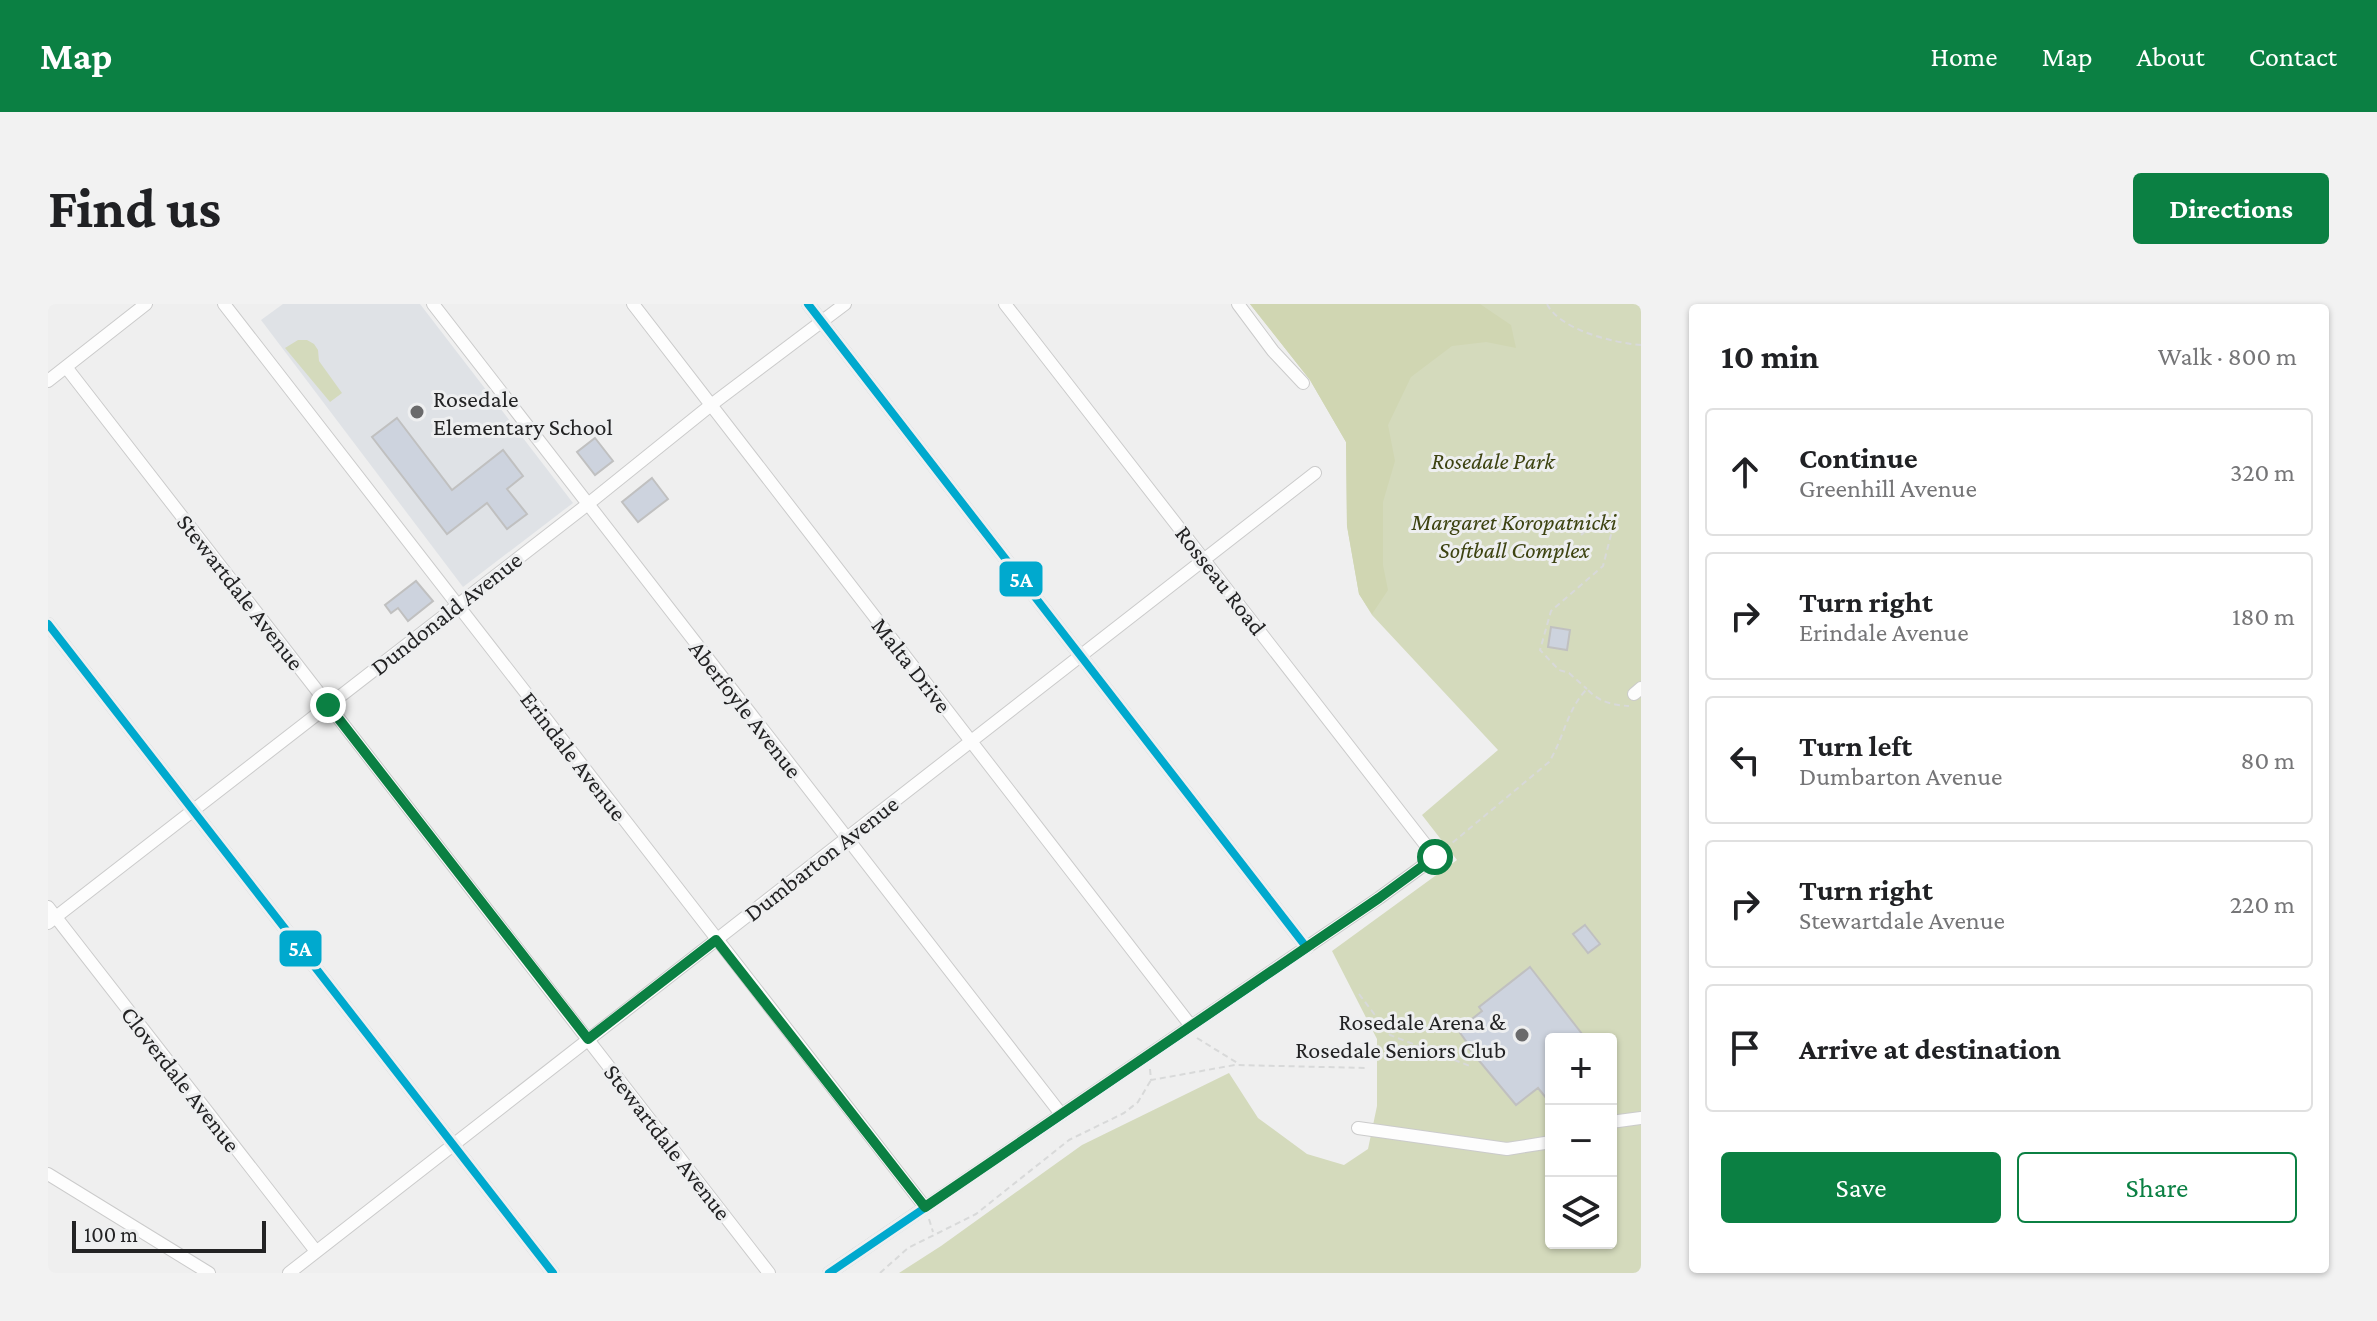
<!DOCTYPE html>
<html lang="en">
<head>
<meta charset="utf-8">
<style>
  :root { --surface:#fff; --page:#f2f2f2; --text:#202124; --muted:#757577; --line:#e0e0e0; --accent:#0b8043 }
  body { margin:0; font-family:"Crimson Pro",serif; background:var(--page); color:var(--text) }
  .controls { position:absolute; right:24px; bottom:24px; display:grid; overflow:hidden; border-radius:8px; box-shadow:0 2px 6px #0004 }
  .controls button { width:72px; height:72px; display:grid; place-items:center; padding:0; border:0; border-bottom:2px solid var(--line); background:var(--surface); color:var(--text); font:40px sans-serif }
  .scale { position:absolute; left:24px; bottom:20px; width:194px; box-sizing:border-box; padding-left:8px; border:4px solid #232324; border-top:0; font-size:22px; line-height:28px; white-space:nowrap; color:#232324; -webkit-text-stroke:6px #eeeff0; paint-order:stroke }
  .stop { position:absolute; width:24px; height:24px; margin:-18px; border:6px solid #0b8043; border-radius:50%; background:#fff }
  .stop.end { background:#0b8043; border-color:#fff; box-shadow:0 2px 8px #0008 }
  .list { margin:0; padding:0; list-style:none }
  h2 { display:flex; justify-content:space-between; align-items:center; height:104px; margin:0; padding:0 32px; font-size:34px }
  h2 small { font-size:26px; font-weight:400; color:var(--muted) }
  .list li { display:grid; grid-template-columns:52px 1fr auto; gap:24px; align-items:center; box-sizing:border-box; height:128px; margin:0 16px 16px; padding:0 16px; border:2px solid var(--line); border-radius:8px }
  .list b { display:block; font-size:30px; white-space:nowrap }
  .list p { margin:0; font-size:26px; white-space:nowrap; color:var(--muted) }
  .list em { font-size:26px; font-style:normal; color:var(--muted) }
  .actions { display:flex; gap:16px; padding:24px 32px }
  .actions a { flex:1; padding:18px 0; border:2px solid var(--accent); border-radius:8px; text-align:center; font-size:28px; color:var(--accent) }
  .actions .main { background:var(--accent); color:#fff }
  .icon { flex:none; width:44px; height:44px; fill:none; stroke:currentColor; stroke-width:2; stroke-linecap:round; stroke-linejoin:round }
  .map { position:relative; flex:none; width:1593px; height:969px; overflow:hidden; border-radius:8px }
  header { display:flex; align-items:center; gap:48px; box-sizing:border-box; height:112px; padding:0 40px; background:var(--accent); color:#fff }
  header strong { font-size:38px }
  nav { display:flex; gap:44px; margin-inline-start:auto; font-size:28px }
  .intro { display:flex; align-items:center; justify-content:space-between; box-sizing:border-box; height:192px; padding:0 48px }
  h1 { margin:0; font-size:56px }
  .button { padding:20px 36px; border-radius:8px; background:var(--accent); color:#fff; font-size:28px; font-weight:700 }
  main { display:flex; gap:48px; padding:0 48px }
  aside { flex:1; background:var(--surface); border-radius:8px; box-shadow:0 2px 6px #0004 }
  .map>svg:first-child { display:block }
  .built { fill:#dfe2e6 }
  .green { fill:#d4dabc; fill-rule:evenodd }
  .forest { fill:#d0d6b2 }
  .building { fill:#cdd3de; stroke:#c0c0c0; stroke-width:2 }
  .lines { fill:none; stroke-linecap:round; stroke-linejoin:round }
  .minor-casing { stroke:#cbcbcb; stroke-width:14 }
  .path { stroke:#d8d9d9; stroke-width:2; stroke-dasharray:6 4; stroke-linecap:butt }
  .minor { stroke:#fdfdfd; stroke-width:12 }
  .bus-1-casing { stroke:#eeeff0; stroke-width:14 }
  .bus-1 { stroke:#00a9ce; stroke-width:8 }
  .route { stroke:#0b8043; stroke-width:10 }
  .poi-dot { fill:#6a6a6b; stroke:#eeeff0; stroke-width:3 }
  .labels { text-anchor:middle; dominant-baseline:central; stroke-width:6; stroke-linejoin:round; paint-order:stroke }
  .poi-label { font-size:24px; fill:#232324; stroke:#eeeff0; text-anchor:start }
  .park-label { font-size:24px; font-style:italic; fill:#3d4311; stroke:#eeeff0 }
  .street-label { font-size:24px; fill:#232324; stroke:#eeeff0 }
  .line-badge { stroke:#eeeff0; stroke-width:3 }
  .badge-label { font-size:22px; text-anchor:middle; font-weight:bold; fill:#fff }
</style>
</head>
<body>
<header>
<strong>Map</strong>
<nav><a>Home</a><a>Map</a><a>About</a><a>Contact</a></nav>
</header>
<div class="intro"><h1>Find us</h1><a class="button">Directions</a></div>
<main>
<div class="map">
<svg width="1593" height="969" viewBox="0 0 1593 969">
  <rect width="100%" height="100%" fill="#efefef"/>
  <!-- built -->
  <path class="built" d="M 235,0 L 372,0 L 525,199 L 415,283 L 213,16 Z"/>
  <!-- green -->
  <path class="green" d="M 1202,0 L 1593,0 L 1593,969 L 851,969 L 893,942 L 1034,841 L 1181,769 L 1210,814 L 1259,850 L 1296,861 L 1320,845 L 1329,802 L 1329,735 L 1284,647 L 1409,556 L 1374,511 L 1450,446 L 1324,311 L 1311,290 L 1299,222 L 1298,138 L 1262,76 ZM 1503,735 L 1563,735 L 1563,939 L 1503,939 Z
    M 250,36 L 259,36 L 266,40 L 270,46 L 271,57 L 294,89 L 282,98 L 237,44 Z"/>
  <!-- forest -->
  <path class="forest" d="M 1202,0 L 1432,0 L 1463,21 L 1468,44 L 1438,38 L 1404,42 L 1363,73 L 1340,121 L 1347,157 L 1335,198 L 1335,261 L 1340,286 L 1324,310 L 1311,290 L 1299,222 L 1298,138 L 1262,76 Z"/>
  <!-- building -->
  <path class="building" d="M 349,114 L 404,186 L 455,146 L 475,172 L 459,185 L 479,210 L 459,225 L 439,199 L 399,230 L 324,133 Z
    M 547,134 L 565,157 L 547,171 L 529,148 Z
    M 604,174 L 620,195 L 590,218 L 574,198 Z
    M 368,277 L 385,297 L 360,317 L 350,304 L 343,309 L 337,301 Z
    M 1503,323 L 1522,326 L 1519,346 L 1500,343 Z
    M 1537,621 L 1552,640 L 1540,649 L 1525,630 Z
    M 1482,663 L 1538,735 L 1503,735 L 1503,800 L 1490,784 L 1468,801 L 1418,741 L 1420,740 L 1410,726 L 1434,707 L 1431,703 Z"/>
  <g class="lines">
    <!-- minor casing -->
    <g class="minor-casing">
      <path id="minor" d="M 176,0 L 877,903
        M 385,0 L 1013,810
        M 585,0 L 1143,722
        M 760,0 L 1259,644
        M 1190,0 L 1225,47 L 1255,79
        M 18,63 L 721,969
        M 0,77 L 98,0
        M 0,320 L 505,969
        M 1586,390 L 1593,384
        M 0,603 L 267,946
        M 0,619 L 540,200 L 663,101 L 797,0
        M 1563,818 L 1593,814
        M 1310,824 L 1459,845 L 1503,838
        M 0,870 L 161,969
        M 241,969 L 1267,169
        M 781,969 L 1331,594 L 1387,553 L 957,0"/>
    </g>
    <!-- path -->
    <path class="path" d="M 1499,0 C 1512,26 1566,39 1593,41
      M 1533,231 L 1553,213 L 1565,223 L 1555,262 L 1503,307 L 1492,346 L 1511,366 L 1521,369 L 1539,385
      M 1397,545 L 1501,458 C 1516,434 1519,405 1539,385 C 1551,398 1564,401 1581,402
      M 1311,690 L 1342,731 L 1422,762
      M 1149,734 L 1191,760
      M 1102,765 L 1103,776 L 1187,761 L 1320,764
      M 881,915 L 885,928
      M 832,969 L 860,944 L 928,910 L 1021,836 L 1076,809 L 1090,798 L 1103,776"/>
    <!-- minor -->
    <use href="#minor" class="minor"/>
    <!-- bus-1 casing -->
    <g class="bus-1-casing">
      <path id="bus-1" d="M 760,0 L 1259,644 L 781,969
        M 0,320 L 505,969"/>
    </g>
    <!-- bus-1 -->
    <use href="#bus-1" class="bus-1"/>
  </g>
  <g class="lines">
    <!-- route -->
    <path class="route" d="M 280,401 L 540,735 L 668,636 L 877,903 L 1331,594 L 1387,553"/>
  </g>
  <!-- markers -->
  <g class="poi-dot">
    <circle cx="369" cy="108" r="8"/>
    <circle cx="1474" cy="731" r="8"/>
  </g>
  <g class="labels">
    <!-- poi labels -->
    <g class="poi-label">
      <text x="385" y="94">Rosedale<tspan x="385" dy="28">Elementary School</tspan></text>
      <text x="1458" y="717" text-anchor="end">Rosedale Arena &amp;<tspan x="1458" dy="28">Rosedale Seniors Club</tspan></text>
    </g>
    <!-- park labels -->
    <g class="park-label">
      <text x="1445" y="156">Rosedale Park</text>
      <text x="1466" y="217">Margaret Koropatnicki<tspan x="1466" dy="28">Softball Complex</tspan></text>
    </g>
    <!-- street labels -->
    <g class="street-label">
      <text transform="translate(1173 276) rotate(52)">Rosseau Road</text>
      <text transform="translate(193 288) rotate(52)">Stewartdale Avenue</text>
      <text transform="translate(398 309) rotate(-38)">Dundonald Avenue</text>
      <text transform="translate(864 361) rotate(52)">Malta Drive</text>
      <text transform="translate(698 405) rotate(52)">Aberfoyle Avenue</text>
      <text transform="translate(526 452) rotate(52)">Erindale Avenue</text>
      <text transform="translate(773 554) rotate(-38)">Dumbarton Avenue</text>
      <text transform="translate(133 775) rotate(52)">Cloverdale Avenue</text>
      <text transform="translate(620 838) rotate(52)">Stewartdale Avenue</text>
    </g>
  </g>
  <g class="line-badge">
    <rect x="950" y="256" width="46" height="38" rx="8" fill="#00a9ce"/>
    <rect x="230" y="625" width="45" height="39" rx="8" fill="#00a9ce"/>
  </g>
  <g class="badge-label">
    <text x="973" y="283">5A</text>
    <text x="252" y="652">5A</text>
  </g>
</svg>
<div class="controls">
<button>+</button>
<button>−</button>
<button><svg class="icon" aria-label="layers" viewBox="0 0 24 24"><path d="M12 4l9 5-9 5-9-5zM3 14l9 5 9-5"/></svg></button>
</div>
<div class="scale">100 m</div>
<div class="stop" style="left:1387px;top:553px"></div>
<div class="stop end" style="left:280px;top:401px"></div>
</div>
<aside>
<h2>10 min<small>Walk · 800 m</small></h2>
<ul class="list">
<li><svg class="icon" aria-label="ahead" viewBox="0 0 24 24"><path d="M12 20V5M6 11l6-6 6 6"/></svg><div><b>Continue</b><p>Greenhill Avenue</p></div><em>320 m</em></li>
<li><svg class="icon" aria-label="right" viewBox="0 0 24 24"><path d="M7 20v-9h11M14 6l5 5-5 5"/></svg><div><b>Turn right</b><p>Erindale Avenue</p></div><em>180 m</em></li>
<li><svg class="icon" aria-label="left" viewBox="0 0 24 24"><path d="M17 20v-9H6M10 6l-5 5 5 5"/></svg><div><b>Turn left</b><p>Dumbarton Avenue</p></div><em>80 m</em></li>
<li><svg class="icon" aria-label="right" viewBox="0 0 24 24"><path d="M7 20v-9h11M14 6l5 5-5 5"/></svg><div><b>Turn right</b><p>Stewartdale Avenue</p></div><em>220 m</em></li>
<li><svg class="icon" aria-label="arrive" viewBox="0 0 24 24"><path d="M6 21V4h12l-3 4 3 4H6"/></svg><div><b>Arrive at destination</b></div></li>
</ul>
<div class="actions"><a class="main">Save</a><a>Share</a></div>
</aside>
</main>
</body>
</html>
